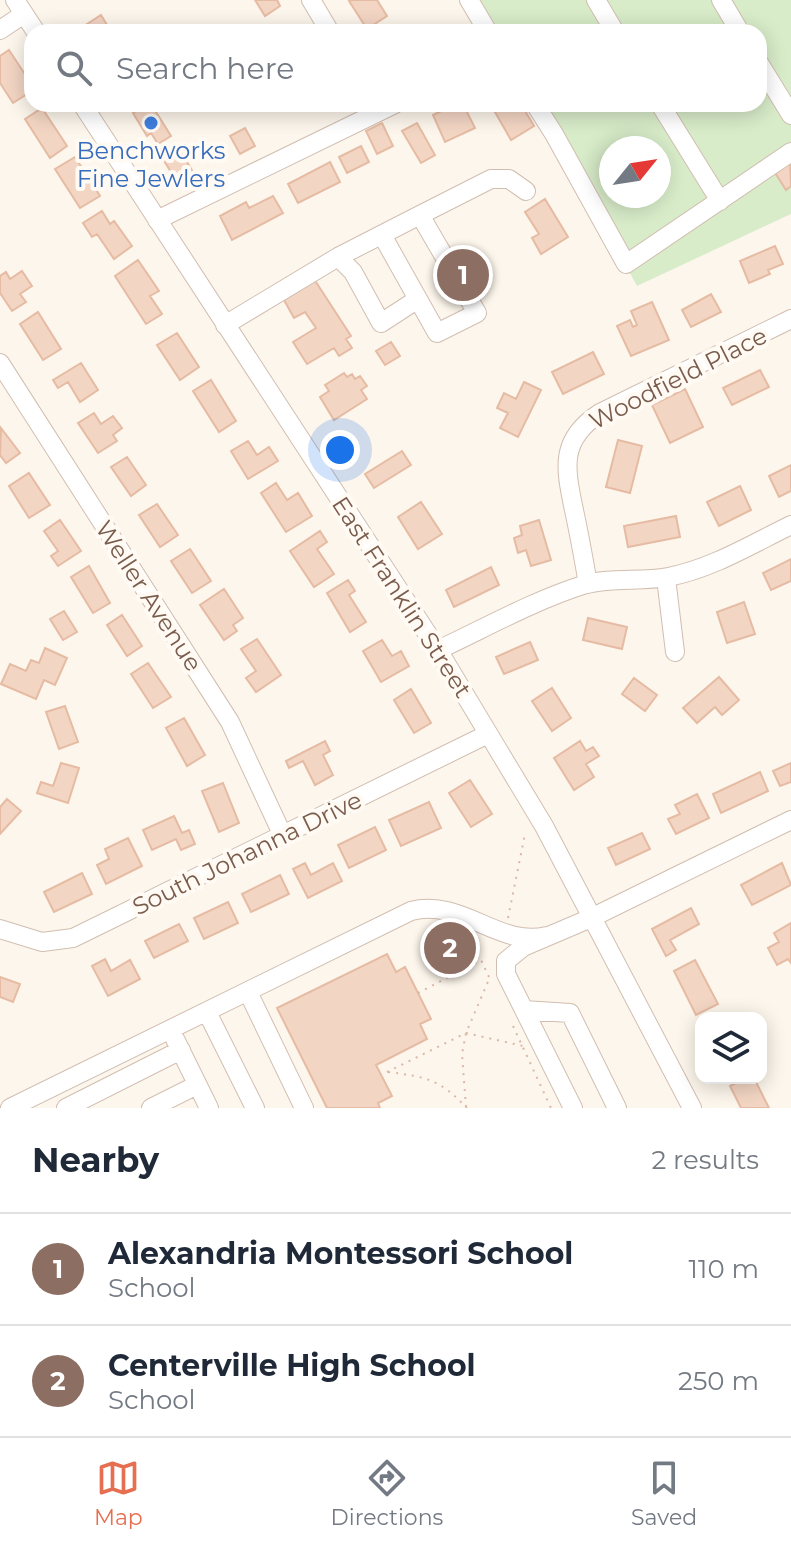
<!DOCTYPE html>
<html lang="en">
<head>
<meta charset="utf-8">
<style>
  :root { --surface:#fff; --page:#f6f6f7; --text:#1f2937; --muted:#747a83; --line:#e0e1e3; --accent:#e76f51 }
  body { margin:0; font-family:Montserrat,sans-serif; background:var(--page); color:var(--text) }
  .controls { position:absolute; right:24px; bottom:24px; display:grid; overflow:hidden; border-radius:16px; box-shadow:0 4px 20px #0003 }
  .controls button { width:72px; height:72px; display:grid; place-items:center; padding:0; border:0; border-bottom:2px solid var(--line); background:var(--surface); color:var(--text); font:40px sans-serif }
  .compass { position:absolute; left:599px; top:136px; width:72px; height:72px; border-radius:50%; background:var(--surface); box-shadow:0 4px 20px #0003; rotate:60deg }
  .you { position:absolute; left:340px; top:450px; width:28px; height:28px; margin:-20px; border:6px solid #fff; border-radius:50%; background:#1a73e8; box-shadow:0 0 0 12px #1a73e833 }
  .badge { display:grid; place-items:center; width:52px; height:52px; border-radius:50%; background:var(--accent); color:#fff; font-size:26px; font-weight:700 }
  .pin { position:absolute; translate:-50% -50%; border:4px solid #fff; box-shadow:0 2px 8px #0006 }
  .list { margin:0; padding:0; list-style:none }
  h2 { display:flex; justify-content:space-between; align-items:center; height:104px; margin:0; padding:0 32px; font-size:34px }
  h2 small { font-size:26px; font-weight:400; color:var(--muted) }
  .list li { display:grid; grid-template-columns:52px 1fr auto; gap:24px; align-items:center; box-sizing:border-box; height:112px; padding:0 32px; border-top:2px solid var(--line) }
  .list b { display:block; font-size:30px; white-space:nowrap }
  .list p { margin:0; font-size:26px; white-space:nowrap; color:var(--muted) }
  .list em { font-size:26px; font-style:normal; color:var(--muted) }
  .icon { flex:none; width:44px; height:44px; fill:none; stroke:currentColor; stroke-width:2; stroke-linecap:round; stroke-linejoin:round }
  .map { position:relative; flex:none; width:791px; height:1108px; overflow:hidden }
  .search { position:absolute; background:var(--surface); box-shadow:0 4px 20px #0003; left:24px; right:24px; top:24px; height:88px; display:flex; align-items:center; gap:20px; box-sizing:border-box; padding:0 28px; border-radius:24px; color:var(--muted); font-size:30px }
  .sheet { height:328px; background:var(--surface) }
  nav { display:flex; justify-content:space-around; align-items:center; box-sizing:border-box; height:112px; border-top:2px solid var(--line); background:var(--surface); font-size:22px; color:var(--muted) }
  nav a { display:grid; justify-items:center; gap:4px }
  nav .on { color:var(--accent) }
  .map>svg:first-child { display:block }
  .green { fill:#d8ecc9; fill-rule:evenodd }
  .building { fill:#f3d5c3; stroke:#e6bba3; stroke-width:2 }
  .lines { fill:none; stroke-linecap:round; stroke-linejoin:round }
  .minor-casing { stroke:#d1beb0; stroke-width:20 }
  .path { stroke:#d9b8a5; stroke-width:2; stroke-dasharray:2 6; stroke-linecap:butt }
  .minor { stroke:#fff; stroke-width:18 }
  .shop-dot { fill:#3f7fe0; stroke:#fffaf3; stroke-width:3 }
  .labels { text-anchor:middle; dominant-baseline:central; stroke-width:8; stroke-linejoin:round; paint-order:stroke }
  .shop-label { font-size:24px; fill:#366cbe; stroke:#fffaf3 }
  .street-label { font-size:24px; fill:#7a5c4d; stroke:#fffaf3 }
</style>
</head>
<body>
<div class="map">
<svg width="791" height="1108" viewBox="0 0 791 1108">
  <rect width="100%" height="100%" fill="#fdf6ec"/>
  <!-- green -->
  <path class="green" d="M 469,0 L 791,0 L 791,214 L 637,286 L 554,134 L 535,104 L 759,104 L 759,32 L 488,32 ZM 611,148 L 659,148 L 659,196 L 611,196 Z"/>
  <!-- building -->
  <path class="building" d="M 255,0 L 277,0 L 280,6 L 265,16 Z
    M 351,0 L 377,0 L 387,16 L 367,29 L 349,1 Z
    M 101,15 L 110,30 L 84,32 L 81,28 Z
    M 9,50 L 32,85 L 32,91 L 13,103 L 0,83 L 0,56 Z
    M 147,104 L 151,104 L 171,136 L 158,144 L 151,133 L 147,136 L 133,113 Z
    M 456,104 L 463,104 L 475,128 L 445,142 L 433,115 Z
    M 509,104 L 521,104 L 534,126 L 511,140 L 495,112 Z
    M 42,108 L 67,146 L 50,158 L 25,119 Z
    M 382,123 L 393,146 L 377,154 L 366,131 Z
    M 417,123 L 435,155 L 421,163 L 402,131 Z
    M 245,128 L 255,146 L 240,154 L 230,136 Z
    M 361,146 L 369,162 L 347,173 L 339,157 Z
    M 179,149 L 196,177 L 184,185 L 180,179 L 177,182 L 163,159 Z
    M 75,157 L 100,196 L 80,208 L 55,169 Z
    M 330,162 L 340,182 L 298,203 L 288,184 Z
    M 790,162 L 791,186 L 786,190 L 774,171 Z
    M 273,196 L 283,213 L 232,240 L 220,216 L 246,202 L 249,208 Z
    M 545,199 L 568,237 L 541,254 L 532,238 L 539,234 L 525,212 Z
    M 102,211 L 110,224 L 114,221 L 132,246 L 114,259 L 97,234 L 92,237 L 83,223 Z
    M 775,246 L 783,264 L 768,270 L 770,274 L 749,283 L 740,261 Z
    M 138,260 L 159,291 L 150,296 L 162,314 L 146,324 L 115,276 Z
    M 22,271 L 32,286 L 20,294 L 26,302 L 12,311 L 0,293 L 0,276 L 6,272 L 10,279 Z
    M 314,279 L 351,336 L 346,339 L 352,348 L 339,356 L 334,348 L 307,364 L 293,342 L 316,328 L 305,312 L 294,318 L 284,300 Z
    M 711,294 L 721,312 L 691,327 L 682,310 Z
    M 652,302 L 669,340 L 631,356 L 617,326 L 630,320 L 633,327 L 637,325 L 631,311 Z
    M 38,312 L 61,349 L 43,360 L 20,324 Z
    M 177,333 L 199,367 L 180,380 L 157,345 Z
    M 391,342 L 400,356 L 385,365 L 376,351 Z
    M 593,352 L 604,374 L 563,394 L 552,372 Z
    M 81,363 L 98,390 L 80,402 L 68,382 L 58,388 L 53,380 Z
    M 760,370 L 769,387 L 732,405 L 723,388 Z
    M 344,373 L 347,377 L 352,374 L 355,379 L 360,376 L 367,386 L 361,390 L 367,399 L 334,420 L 320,397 L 329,391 L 325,385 Z
    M 211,380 L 236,421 L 219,432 L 193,391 Z
    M 524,382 L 541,390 L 518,437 L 500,428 L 508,413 L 497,408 L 504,393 L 516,399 Z
    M 685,389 L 703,427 L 670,443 L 652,405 Z
    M 94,413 L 101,424 L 113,416 L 122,428 L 113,435 L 117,441 L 98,453 L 78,423 Z
    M 1,428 L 20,453 L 6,463 L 0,455 Z
    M 618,440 L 642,446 L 630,493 L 606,487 Z
    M 248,441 L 257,455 L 269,447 L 278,461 L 248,479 L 231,451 Z
    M 402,451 L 411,465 L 374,488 L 365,474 Z
    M 127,457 L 146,485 L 131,496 L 111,467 Z
    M 791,465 L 791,491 L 779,497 L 769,476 Z
    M 29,473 L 50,505 L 29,518 L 9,486 Z
    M 276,483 L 287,500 L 298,493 L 312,516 L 286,532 L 261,493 Z
    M 740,486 L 751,510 L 719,526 L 707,502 Z
    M 421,502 L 442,534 L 418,549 L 398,517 Z
    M 157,504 L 178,535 L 160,547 L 139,515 Z
    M 676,516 L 680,537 L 628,547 L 624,526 Z
    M 60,520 L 81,551 L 58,566 L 51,556 L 58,551 L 44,531 Z
    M 539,520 L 551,560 L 531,566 L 526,550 L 518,553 L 514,538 L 522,535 L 520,526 Z
    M 320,531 L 327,542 L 317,549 L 334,574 L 314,587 L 290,551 Z
    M 190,549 L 211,581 L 192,593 L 171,561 Z
    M 791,559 L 791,581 L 771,590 L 763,573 Z
    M 89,566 L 110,603 L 93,613 L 71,577 Z
    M 491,567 L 499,585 L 454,607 L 446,590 Z
    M 348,580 L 355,591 L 349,595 L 366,622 L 350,632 L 327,593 Z
    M 224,589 L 243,618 L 233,625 L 237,631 L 224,640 L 200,605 Z
    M 744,602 L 755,634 L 727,643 L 717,612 Z
    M 64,611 L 77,632 L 63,640 L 50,619 Z
    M 122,615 L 142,646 L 127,656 L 107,625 Z
    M 588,618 L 627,627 L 622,649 L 583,640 Z
    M 257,639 L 281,675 L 256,692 L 246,678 L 256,671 L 241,649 Z
    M 382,640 L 392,656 L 401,651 L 409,666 L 381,682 L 363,651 Z
    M 530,642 L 538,660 L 504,674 L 496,657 Z
    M 45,648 L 67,658 L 55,685 L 44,680 L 36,699 L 1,684 L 10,664 L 26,671 L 31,660 L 39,663 Z
    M 148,663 L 171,697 L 153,708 L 131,674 Z
    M 719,677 L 739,700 L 722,715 L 715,707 L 697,723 L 683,708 Z
    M 634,678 L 657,695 L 645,711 L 622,694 Z
    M 552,688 L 571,718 L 552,731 L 532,701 Z
    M 411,689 L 431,723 L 414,733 L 394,700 Z
    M 65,706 L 78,742 L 59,749 L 46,712 Z
    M 184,718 L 205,755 L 187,766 L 166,728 Z
    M 325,741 L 330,751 L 323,755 L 333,775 L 315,785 L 303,761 L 289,768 L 286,761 Z
    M 580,741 L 586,751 L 593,747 L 599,756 L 586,764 L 594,777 L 574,790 L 554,758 Z
    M 61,763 L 79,768 L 68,803 L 37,793 L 41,782 L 53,786 Z
    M 791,763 L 791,782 L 780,786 L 773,771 Z
    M 760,772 L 768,791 L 721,813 L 713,794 Z
    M 470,780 L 492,814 L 471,827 L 449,793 Z
    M 223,783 L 239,823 L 219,832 L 202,791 Z
    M 697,794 L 709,818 L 676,834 L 668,819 L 680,814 L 675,805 Z
    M 7,799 L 21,811 L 0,834 L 0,807 Z
    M 429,802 L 441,828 L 401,846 L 389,820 Z
    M 174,816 L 182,833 L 189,830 L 195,844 L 181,850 L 176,839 L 152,850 L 143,830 Z
    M 375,827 L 386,850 L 349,868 L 338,845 Z
    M 642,833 L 650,849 L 616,865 L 608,848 Z
    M 128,838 L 142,866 L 106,884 L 97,865 L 109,859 L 105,849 Z
    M 305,863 L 311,875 L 333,863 L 342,881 L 308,898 L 293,869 Z
    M 782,863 L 791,885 L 752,905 L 741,885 Z
    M 82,873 L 92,894 L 54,912 L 44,892 Z
    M 280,875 L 289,894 L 251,912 L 242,894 Z
    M 228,902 L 238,923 L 204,939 L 194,918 Z
    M 691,908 L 699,924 L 670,940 L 676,950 L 666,956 L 652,929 Z
    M 791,923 L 791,963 L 788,959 L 777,965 L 768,948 L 779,942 L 774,933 Z
    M 179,924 L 188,941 L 154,958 L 145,941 Z
    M 387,954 L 396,972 L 405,967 L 431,1019 L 420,1024 L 427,1039 L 376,1065 L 392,1096 L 378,1103 L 380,1108 L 327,1108 L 277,1008 Z
    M 105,959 L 111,971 L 130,960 L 140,979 L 108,996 L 92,966 Z
    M 695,960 L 718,1004 L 696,1015 L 674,971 Z
    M 0,977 L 20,984 L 13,1002 L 0,997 Z
    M 746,1078 L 754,1078 L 769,1108 L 741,1108 L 730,1086 Z"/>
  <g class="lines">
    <!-- minor casing -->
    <g class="minor-casing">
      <path id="minor" d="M 15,0 L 36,32
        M 311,0 L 330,32
        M 469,0 L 488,32
        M 596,0 L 615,32
        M 721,0 L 740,32
        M 0,30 L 24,14
        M 759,63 L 791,115
        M 82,104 L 438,650 L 544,826 L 692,1108
        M 535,104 L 554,134 L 626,264 L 791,152
        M 660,104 L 720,201
        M 420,215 L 491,179 L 509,179 L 526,191
        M 157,220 L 395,104
        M 338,257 L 353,272 L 381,323 L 418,299
        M 225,325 L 338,257 L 420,215 L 477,313 L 437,333 L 382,235
        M 0,363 L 230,722 L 283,836
        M 666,578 L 675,652
        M 588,584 C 584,561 580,538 575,515 C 566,471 557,441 600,413 L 791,319
        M 438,650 C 485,628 533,601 583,585 C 610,577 640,582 668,577 C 711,569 752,544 791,525
        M 0,929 L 42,942 L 73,938 L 488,734
        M 248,992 L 304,1108
        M 524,1010 L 570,1013 L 617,1108
        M 207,1012 L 255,1108
        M 175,1039 L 209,1108
        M 10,1108 L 411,911 C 463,898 498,948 547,936
        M 66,1108 L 181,1050
        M 151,1108 L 197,1085
        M 573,1108 L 506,974 L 506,961 L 523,947 L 591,918 L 791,820"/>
    </g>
    <!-- path -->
    <path class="path" d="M 508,918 L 525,834
      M 418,993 L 481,960 L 489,977
      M 513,1026 L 551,1108
      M 387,1072 L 466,1033 L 523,1046
      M 388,1072 C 427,1077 439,1079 467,1108
      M 466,1107 L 462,1054 L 466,1033 L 490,977"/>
    <!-- minor -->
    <use href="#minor" class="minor"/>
  </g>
  <!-- markers -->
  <circle class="shop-dot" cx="151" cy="123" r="8"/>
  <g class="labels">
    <!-- shop labels -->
    <g class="shop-label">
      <text x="151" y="150">Benchworks<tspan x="151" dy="28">Fine Jewlers</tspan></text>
    </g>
    <!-- street labels -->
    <g class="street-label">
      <text transform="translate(678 378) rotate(-27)">Woodfield Place</text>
      <text transform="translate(149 596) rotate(57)">Weller Avenue</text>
      <text transform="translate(402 597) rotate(57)">East Franklin Street</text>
      <text transform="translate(247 853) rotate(-26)">South Johanna Drive</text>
    </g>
  </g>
</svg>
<div class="controls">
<button><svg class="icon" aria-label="layers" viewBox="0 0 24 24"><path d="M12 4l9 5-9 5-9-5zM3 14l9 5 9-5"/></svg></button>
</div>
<svg class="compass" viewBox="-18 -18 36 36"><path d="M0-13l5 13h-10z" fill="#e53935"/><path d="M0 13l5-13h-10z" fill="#747a83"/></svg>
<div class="you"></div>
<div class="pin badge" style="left:463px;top:275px;background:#8d6e63">1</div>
<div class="pin badge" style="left:450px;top:948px;background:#8d6e63">2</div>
<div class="search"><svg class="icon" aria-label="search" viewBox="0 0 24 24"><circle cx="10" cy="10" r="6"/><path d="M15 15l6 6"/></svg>Search here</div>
</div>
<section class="sheet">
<h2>Nearby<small>2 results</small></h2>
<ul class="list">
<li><span class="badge" style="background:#8d6e63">1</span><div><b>Alexandria Montessori School</b><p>School</p></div><em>110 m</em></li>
<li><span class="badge" style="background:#8d6e63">2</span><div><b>Centerville High School</b><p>School</p></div><em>250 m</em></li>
</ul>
</section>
<nav>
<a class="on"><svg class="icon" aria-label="map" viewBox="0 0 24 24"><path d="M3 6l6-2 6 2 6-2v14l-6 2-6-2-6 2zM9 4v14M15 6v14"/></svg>Map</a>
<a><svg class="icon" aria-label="directions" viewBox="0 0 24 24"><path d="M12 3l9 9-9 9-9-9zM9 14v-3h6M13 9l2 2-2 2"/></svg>Directions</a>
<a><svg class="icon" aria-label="saved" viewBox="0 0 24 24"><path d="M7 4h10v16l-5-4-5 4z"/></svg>Saved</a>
</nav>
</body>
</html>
